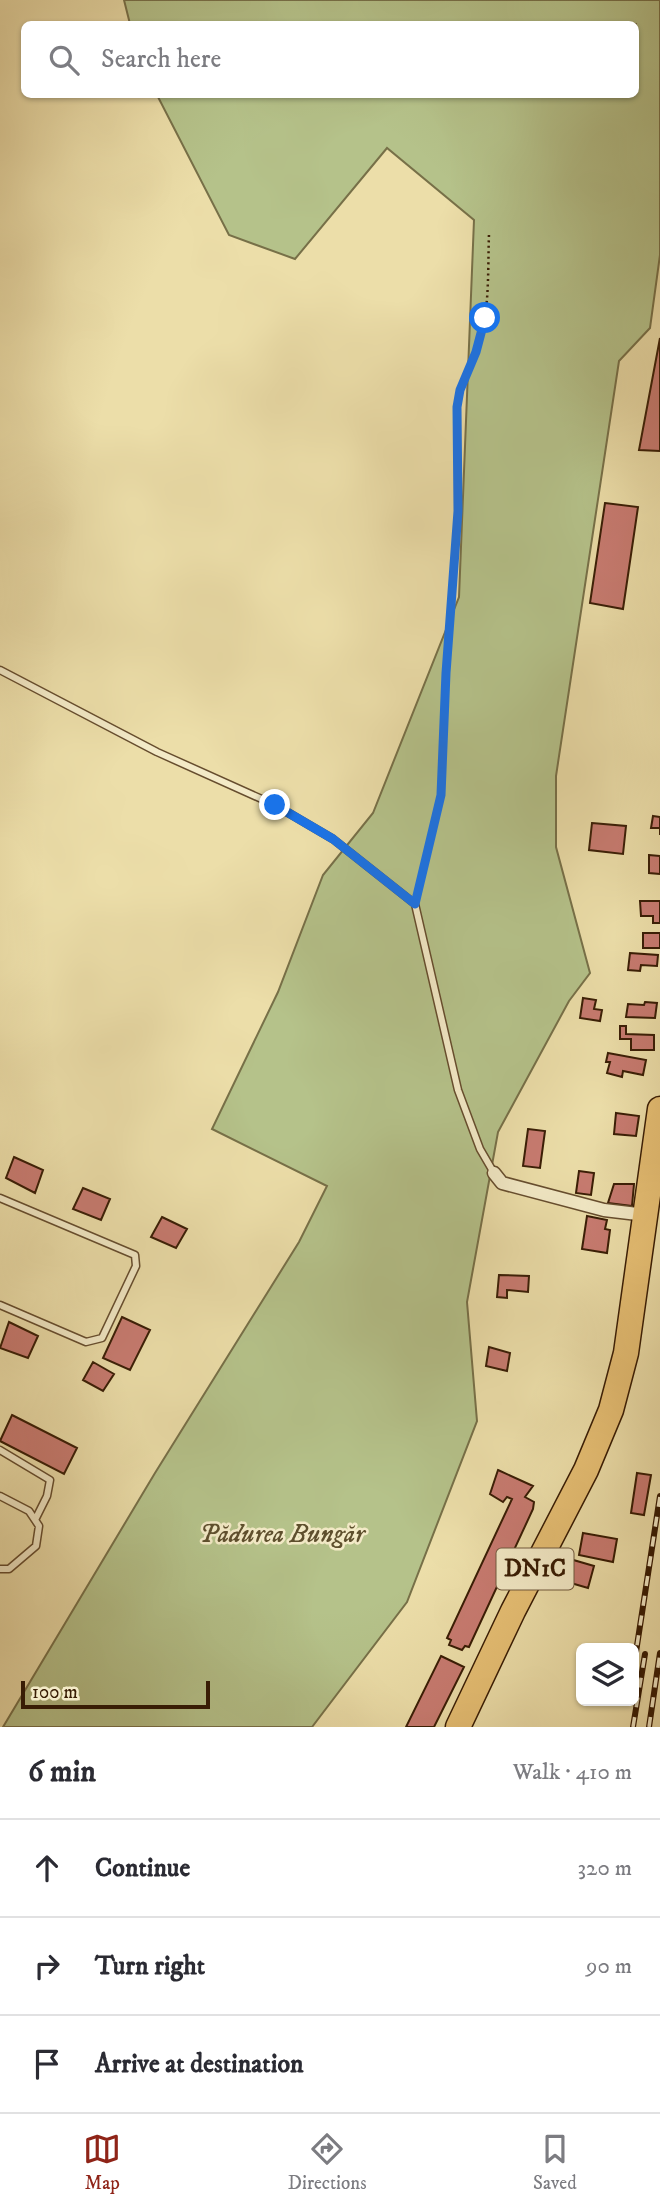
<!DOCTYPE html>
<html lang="en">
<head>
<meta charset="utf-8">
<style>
  :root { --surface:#fff; --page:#f2f2f3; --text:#2b2b33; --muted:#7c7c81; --line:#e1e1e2; --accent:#8f2418 }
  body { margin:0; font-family:"IM FELL DW Pica",serif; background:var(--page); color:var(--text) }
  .controls { position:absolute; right:21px; bottom:21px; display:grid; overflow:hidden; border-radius:10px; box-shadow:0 2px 5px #0004 }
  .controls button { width:63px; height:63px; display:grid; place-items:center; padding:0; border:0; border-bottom:2px solid var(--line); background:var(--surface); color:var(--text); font:35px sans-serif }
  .scale { position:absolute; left:21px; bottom:18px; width:189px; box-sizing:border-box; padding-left:7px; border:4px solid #391d05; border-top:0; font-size:19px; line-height:24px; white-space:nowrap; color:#391d05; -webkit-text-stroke:5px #f3eac7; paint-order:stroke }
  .stop { position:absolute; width:21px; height:21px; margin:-16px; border:5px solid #1a73e8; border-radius:50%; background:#fff }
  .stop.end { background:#1a73e8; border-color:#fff; box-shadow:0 2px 7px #0008 }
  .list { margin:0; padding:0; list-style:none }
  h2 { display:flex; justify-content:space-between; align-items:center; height:91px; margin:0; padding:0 28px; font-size:30px }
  h2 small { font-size:23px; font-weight:400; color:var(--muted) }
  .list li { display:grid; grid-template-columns:46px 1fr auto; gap:21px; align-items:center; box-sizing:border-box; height:98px; padding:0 28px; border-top:2px solid var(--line) }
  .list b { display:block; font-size:26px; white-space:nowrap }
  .list em { font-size:23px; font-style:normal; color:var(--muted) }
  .icon { flex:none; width:38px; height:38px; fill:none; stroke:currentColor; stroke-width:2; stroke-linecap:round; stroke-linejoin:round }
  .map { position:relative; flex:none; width:660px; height:1727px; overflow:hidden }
  .search { position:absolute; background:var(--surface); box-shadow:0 2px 5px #0004; left:21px; right:21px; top:21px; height:77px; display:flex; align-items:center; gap:18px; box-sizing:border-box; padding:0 24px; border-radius:10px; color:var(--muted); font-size:26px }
  .sheet { height:385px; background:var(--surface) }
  nav { display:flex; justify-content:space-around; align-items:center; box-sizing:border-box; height:98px; border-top:2px solid var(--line); background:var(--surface); font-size:19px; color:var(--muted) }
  nav a { display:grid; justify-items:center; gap:4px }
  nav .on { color:var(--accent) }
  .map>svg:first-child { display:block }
  .green { fill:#b5c28a; stroke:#777048; stroke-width:2 }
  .building { fill:#c87b71; stroke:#391d05; stroke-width:2 }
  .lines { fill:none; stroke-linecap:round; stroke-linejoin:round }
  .lane-casing { stroke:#664d2e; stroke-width:9 }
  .street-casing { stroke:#664d2e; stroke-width:15 }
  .highway-casing { stroke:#391d05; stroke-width:27 }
  .path { stroke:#391d05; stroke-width:2.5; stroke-dasharray:2 3.5; stroke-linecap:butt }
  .lane { stroke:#f3eac7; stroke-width:6 }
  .street { stroke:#f3eac7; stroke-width:12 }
  .highway { stroke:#e6bf74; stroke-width:24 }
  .rail-casing { stroke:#391d05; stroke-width:6 }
  .rail { stroke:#f3eac7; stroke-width:3.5; stroke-dasharray:10; stroke-linecap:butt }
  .route { stroke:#1a73e8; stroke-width:9 }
  .labels { text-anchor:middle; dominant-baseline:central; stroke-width:5; stroke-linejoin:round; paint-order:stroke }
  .shield { fill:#f3eac7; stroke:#715a3f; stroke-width:2 }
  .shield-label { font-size:24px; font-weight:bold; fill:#391d05 }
  .park-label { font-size:26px; font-style:italic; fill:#5e4f2d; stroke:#f3eac7 }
</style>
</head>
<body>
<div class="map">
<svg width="660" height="1727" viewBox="0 0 660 1727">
  <rect width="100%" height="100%" fill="#ecdea9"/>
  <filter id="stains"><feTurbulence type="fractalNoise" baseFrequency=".00286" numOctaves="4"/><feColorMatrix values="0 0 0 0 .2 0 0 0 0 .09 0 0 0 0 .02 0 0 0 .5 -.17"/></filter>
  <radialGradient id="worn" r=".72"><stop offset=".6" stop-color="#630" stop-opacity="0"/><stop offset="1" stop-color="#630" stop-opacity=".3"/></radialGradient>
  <!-- green -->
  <path class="green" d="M 124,0 L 660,0 L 660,255 L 650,328 L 619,361 L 556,776 L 556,847 L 590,973 L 569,1001 L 498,1132 L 467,1302 L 477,1421 L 407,1602 L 312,1727 L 3,1727 L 155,1473 L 299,1242 L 327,1186 L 212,1129 L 278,992 L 323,875 L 373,813 L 459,597 L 474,220 L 387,148 L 295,259 L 229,235 L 157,95 L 636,94 L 636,24 L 130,24 Z"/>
  <!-- building -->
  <path class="building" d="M 660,338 L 660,451 L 639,450 Z
    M 605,503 L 638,507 L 623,609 L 590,603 Z
    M 653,816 L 660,817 L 660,835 L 660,828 L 651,828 Z
    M 592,823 L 626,826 L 623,854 L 589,850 Z
    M 649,855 L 660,856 L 660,874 L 649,873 Z
    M 640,901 L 660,901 L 660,923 L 653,923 L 653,916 L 641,916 Z
    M 643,933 L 660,933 L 660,948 L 643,948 Z
    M 630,953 L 658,955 L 657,966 L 641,965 L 640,971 L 628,970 Z
    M 583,998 L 596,1000 L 594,1009 L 602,1010 L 600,1021 L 580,1018 Z
    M 645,1002 L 657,1003 L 655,1018 L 626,1017 L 628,1004 L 644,1005 Z
    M 620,1026 L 626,1026 L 626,1034 L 654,1035 L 654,1050 L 631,1050 L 631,1039 L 620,1039 Z
    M 608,1053 L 646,1060 L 643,1075 L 623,1071 L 622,1077 L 607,1073 L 610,1062 L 606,1062 Z
    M 616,1113 L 639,1116 L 636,1136 L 614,1134 Z
    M 528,1129 L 545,1131 L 540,1168 L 523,1166 Z
    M 14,1157 L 43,1170 L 35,1193 L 6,1178 Z
    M 579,1171 L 594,1173 L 591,1195 L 576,1193 Z
    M 614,1184 L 634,1184 L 632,1206 L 608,1203 Z
    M 83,1188 L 110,1199 L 101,1220 L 73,1209 Z
    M 587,1216 L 607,1220 L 605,1229 L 610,1230 L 607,1253 L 582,1249 Z
    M 162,1217 L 187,1229 L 176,1248 L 151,1237 Z
    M 499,1275 L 529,1276 L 528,1292 L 507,1290 L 507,1298 L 497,1297 Z
    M 122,1317 L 150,1330 L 130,1370 L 103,1358 Z
    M 9,1322 L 38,1336 L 28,1358 L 0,1348 Z
    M 489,1347 L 510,1353 L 507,1371 L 486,1366 Z
    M 93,1362 L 114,1374 L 103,1391 L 83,1380 Z
    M 12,1415 L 77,1448 L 64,1474 L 0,1441 Z
    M 498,1470 L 533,1486 L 525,1497 L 534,1502 L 533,1509 L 469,1647 L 465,1646 L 462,1650 L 449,1645 L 451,1640 L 447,1638 L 512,1499 L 507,1497 L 503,1502 L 490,1494 Z
    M 637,1473 L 651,1475 L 644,1515 L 631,1513 Z
    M 583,1533 L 617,1539 L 613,1562 L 579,1555 Z
    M 570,1559 L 594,1566 L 588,1588 L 564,1581 Z
    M 441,1656 L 464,1667 L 434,1727 L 406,1727 Z"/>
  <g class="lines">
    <!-- lane casing -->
    <g class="lane-casing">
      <path id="lane" d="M 0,670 L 157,752 L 275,805 L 333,839 L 415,904 L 458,1090 L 480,1149 L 494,1173
        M 0,1198 L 135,1255 L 136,1266 L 102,1338 L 86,1342 L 0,1305
        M 0,1450 L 50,1480 L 47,1496 L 35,1520
        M 0,1496 L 29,1511 L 39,1526 L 36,1546 L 9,1569 L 0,1569"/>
    </g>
    <!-- street casing -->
    <g class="street-casing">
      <path id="street" d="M 494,1173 L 502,1183 L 604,1210 L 646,1215"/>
    </g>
    <!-- highway casing -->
    <g class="highway-casing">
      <path id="highway" d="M 458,1727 L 513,1611 L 586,1470 L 611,1410 L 626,1353 L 660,1109"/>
    </g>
    <!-- path -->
    <path class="path" d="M 419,895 L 441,795 L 446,673 L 458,511 L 457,407 C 463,376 480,349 485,317 C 489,290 488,261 489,234"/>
    <!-- lane -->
    <use href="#lane" class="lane"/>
    <!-- street -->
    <use href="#street" class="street"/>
    <!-- highway -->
    <use href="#highway" class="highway"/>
    <!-- rail casing -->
    <g class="rail-casing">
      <path id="rail" d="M 634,1665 L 660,1496
        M 633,1727 L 645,1654
        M 649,1727 L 660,1653"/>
    </g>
    <!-- rail -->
    <use href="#rail" class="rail"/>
  </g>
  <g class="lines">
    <!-- route -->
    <path class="route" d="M 275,805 L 333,839 L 415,904 L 441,795 L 446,673 L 458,511 L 457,407 L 460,390 L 476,352 L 485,318"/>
  </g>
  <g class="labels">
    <!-- shield labels -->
    <rect class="shield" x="496.5" y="1548.5" width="77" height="41" rx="5"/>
    <g class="shield-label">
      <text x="535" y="1569">DN1C</text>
    </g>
    <!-- park labels -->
    <g class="park-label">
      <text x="282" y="1534">Pădurea Bungăr</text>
    </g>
  </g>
  <rect width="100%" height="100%" filter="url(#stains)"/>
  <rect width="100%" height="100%" fill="url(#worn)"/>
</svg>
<div class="controls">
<button><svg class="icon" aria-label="layers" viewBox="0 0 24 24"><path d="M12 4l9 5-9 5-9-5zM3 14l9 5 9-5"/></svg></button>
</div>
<div class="scale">100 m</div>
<div class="stop" style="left:485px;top:318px"></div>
<div class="stop end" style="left:275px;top:805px"></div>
<div class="search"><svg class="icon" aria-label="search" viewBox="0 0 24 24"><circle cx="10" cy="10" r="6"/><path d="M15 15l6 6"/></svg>Search here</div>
</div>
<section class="sheet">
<h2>6 min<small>Walk · 410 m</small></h2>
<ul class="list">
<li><svg class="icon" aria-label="ahead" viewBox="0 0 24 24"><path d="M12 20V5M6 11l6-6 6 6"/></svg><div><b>Continue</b></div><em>320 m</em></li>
<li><svg class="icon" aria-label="right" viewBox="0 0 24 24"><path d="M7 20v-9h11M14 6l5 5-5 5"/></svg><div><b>Turn right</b></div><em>90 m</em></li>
<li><svg class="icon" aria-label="arrive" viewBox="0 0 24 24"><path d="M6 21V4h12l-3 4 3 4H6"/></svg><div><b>Arrive at destination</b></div></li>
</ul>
</section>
<nav>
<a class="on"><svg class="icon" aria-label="map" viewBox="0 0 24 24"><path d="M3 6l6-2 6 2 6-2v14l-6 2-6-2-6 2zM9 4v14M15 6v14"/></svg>Map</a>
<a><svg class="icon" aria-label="directions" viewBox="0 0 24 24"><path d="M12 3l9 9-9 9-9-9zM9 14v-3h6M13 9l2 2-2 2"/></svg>Directions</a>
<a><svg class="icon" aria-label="saved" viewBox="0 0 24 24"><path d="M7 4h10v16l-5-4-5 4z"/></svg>Saved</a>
</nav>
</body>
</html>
